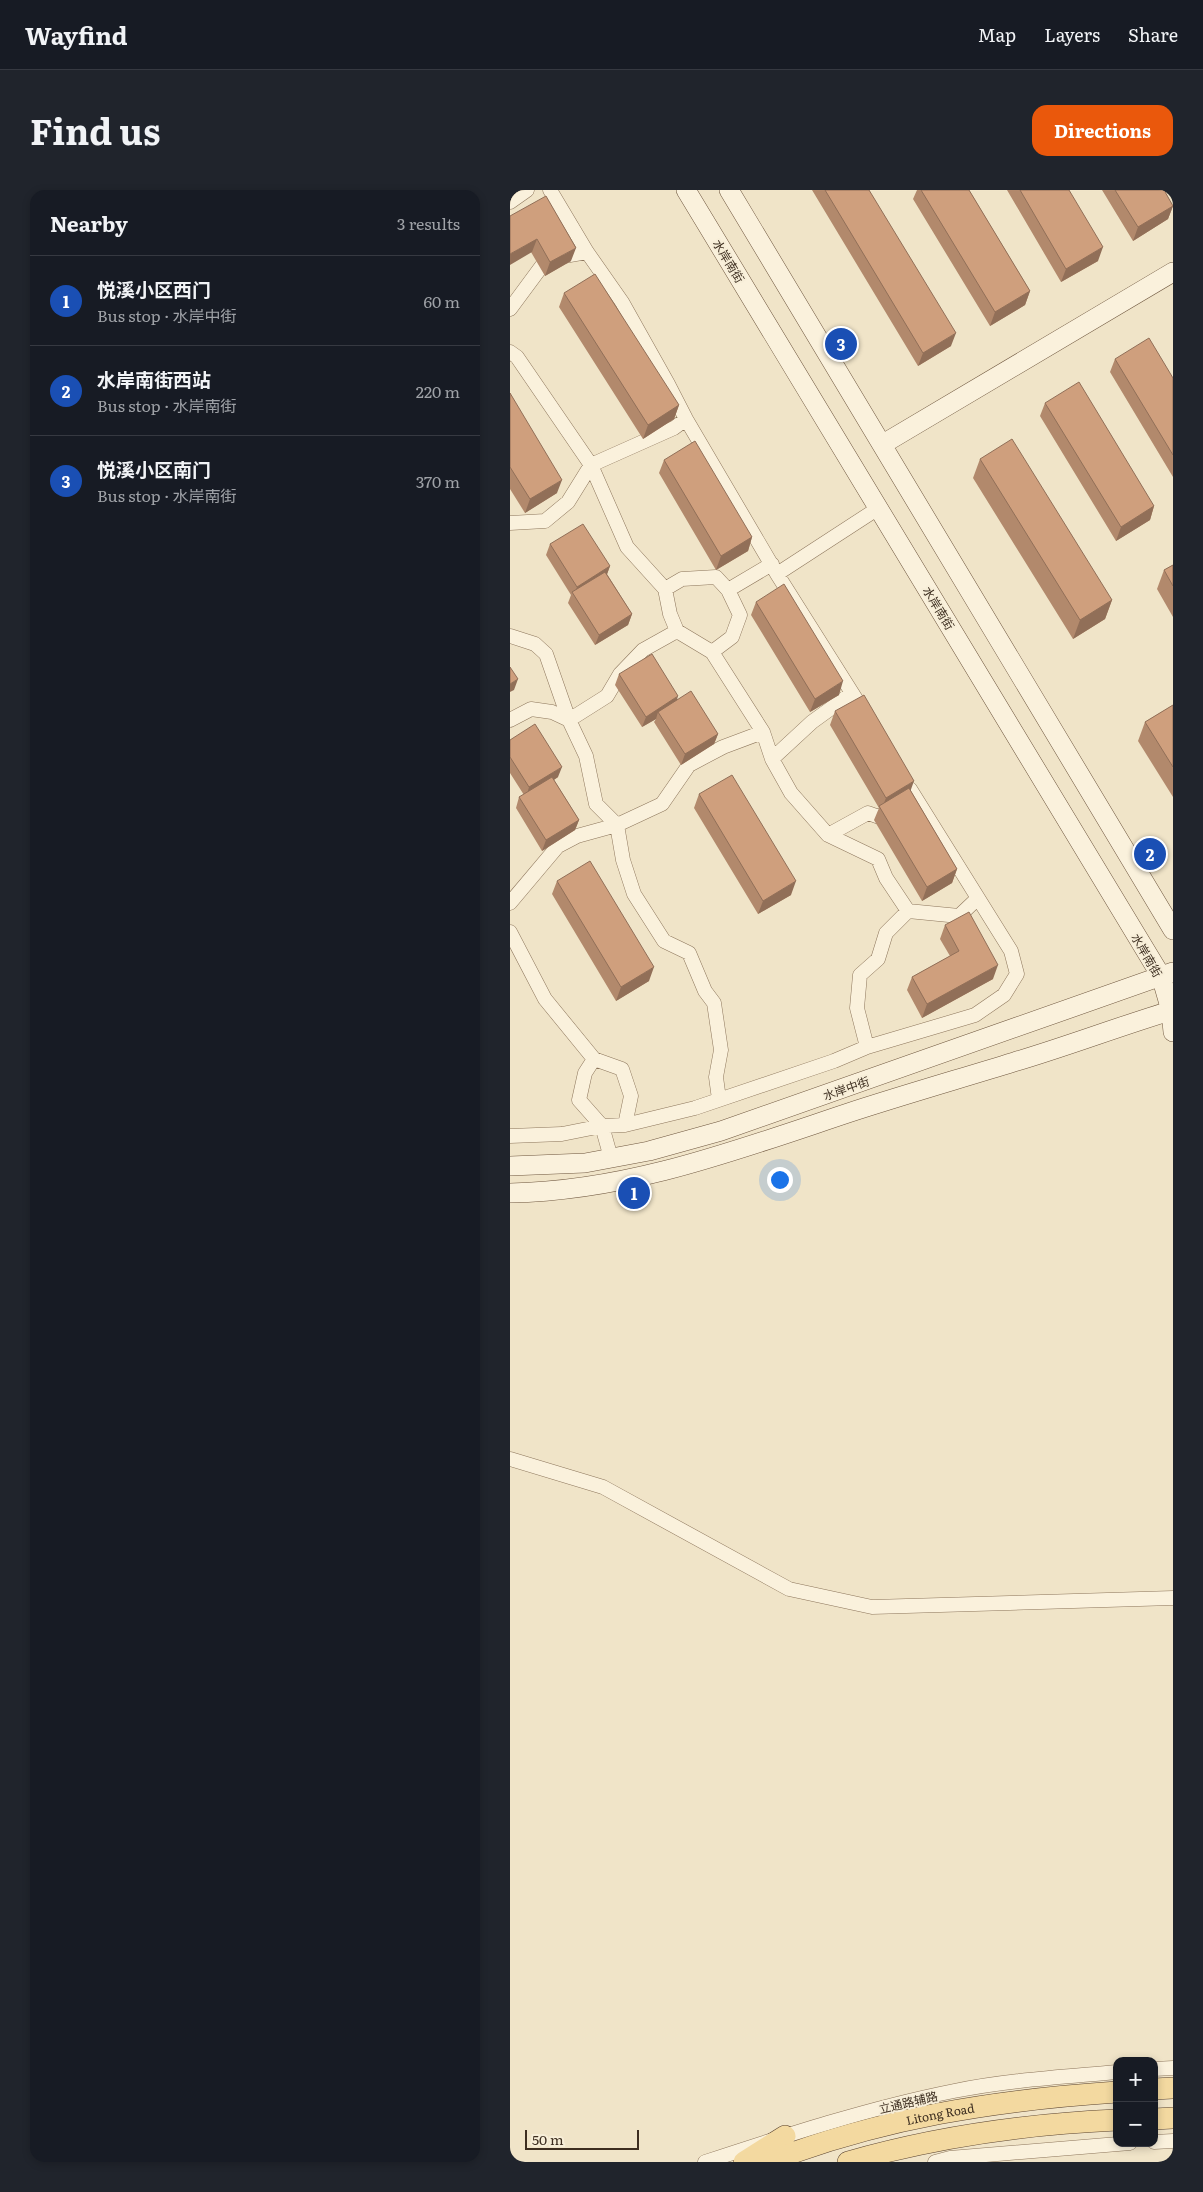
<!DOCTYPE html>
<html lang="en">
<head>
<meta charset="utf-8">
<style>
  :root { --surface:#171b24; --page:#20242c; --text:#f1f3f6; --muted:#9ea1a6; --line:#363941; --accent:#ea580c }
  body { margin:0; font-family:Literata,"Noto Sans SC",serif; background:var(--page); color:var(--text) }
  .controls { position:absolute; right:15px; bottom:15px; display:grid; overflow:hidden; border-radius:10px; box-shadow:0 2px 8px #0003 }
  .controls button { width:45px; height:45px; display:grid; place-items:center; padding:0; border:0; border-bottom:1px solid var(--line); background:var(--surface); color:var(--text); font:25px sans-serif }
  .scale { position:absolute; left:15px; bottom:12px; width:114px; box-sizing:border-box; padding-left:5px; border:2px solid #3d2e20; border-top:0; font-size:14px; line-height:18px; white-space:nowrap; color:#3d2e20; -webkit-text-stroke:4px #f7eed8; paint-order:stroke }
  .you { position:absolute; left:269px; top:989px; width:18px; height:18px; margin:-12px; border:4px solid #fff; border-radius:50%; background:#1a73e8; box-shadow:0 0 0 8px #1a73e833 }
  .badge { display:grid; place-items:center; width:32px; height:32px; border-radius:50%; background:var(--accent); color:#fff; font-size:16px; font-weight:700 }
  .pin { position:absolute; translate:-50% -50%; border:2px solid #fff; box-shadow:0 1px 5px #0006 }
  .list { margin:0; padding:0; list-style:none }
  h2 { display:flex; justify-content:space-between; align-items:center; height:65px; margin:0; padding:0 20px; font-size:21px }
  h2 small { font-size:16px; font-weight:400; color:var(--muted) }
  .list li { display:grid; grid-template-columns:32px 1fr auto; gap:15px; align-items:center; box-sizing:border-box; height:90px; padding:0 20px; border-top:1px solid var(--line) }
  .list b { display:block; font-size:19px; white-space:nowrap }
  .list p { margin:0; font-size:16px; white-space:nowrap; color:var(--muted) }
  .list em { font-size:16px; font-style:normal; color:var(--muted) }
  .map { position:relative; flex:none; width:663px; height:1972px; overflow:hidden; border-radius:15px }
  header { display:flex; align-items:center; gap:30px; box-sizing:border-box; height:70px; padding:0 25px; background:var(--surface); border-bottom:1px solid var(--line) }
  header strong { font-size:24px }
  nav { display:flex; gap:28px; margin-inline-start:auto; font-size:18px }
  .intro { display:flex; align-items:center; justify-content:space-between; box-sizing:border-box; height:120px; padding:0 30px }
  h1 { margin:0; font-size:35px }
  .button { padding:12px 22px; border-radius:15px; background:var(--accent); color:#fff; font-size:18px; font-weight:700 }
  main { display:flex; gap:30px; padding:0 30px }
  aside { flex:1; background:var(--surface); border-radius:15px; box-shadow:0 2px 8px #0003 }
  .map>svg:first-child { display:block }
  .lines { fill:none; stroke-linecap:round; stroke-linejoin:round }
  .street-casing { stroke:#8d765c; stroke-width:15 }
  .secondary-casing { stroke:#6f573f; stroke-width:20 }
  .primary-casing { stroke:#5b4430; stroke-width:22 }
  .street { stroke:#faf1dc; stroke-width:14 }
  .secondary { stroke:#faf1dc; stroke-width:19 }
  .primary { stroke:#f3d9a0; stroke-width:21 }
  .wall { fill:#b2896c }
  .shaded-wall { fill:#916f58 }
  .building { fill:#cf9f7d; stroke:#916f58 }
  .labels { text-anchor:middle; dominant-baseline:central; stroke-width:4; stroke-linejoin:round; paint-order:stroke }
  .street-label { font-size:12px; fill:#3d2e20; stroke:#f7eed8 }
</style>
</head>
<body>
<header>
<strong>Wayfind</strong>
<nav><a>Map</a><a>Layers</a><a>Share</a></nav>
</header>
<div class="intro"><h1>Find us</h1><a class="button">Directions</a></div>
<main>
<aside>
<h2>Nearby<small>3 results</small></h2>
<ul class="list">
<li><span class="badge" style="background:#1a4fb4">1</span><div><b>悦溪小区西门</b><p>Bus stop · 水岸中街</p></div><em>60 m</em></li>
<li><span class="badge" style="background:#1a4fb4">2</span><div><b>水岸南街西站</b><p>Bus stop · 水岸南街</p></div><em>220 m</em></li>
<li><span class="badge" style="background:#1a4fb4">3</span><div><b>悦溪小区南门</b><p>Bus stop · 水岸南街</p></div><em>370 m</em></li>
</ul>
</aside>
<div class="map">
<svg width="663" height="1972" viewBox="0 0 663 1972">
  <rect width="100%" height="100%" fill="#f0e4c8"/>
  <g class="lines">
    <!-- street casing -->
    <g class="street-casing">
      <path id="street" d="M 40,0 L 77,62 L 112,112 L 158,194 L 176,229 L 267,384 L 367,319
        M 0,12 L 17,0
        M 0,119 L 37,69 L 77,62
        M 0,162 L 7,167 L 81,275 L 117,357 L 155,399
        M 0,333 L 35,331 L 58,312 L 81,275 L 164,238 L 176,229
        M 267,384 L 356,525
        M 167,441 L 202,462 L 222,447 L 230,425 L 218,400
        M 0,446 L 25,454 L 36,464 L 59,530 L 76,566 L 86,614 L 107,635 L 113,670 L 124,704 L 154,751 L 179,763 L 195,801 L 204,813 L 211,860 L 206,887 L 209,909
        M 202,462 L 253,542 L 262,569 L 281,603 L 318,645 L 368,669 L 376,688 L 398,721
        M 0,530 L 21,519 L 42,522 L 59,530 L 97,506 L 110,484 L 133,460 L 167,441 L 160,424 L 155,399 L 172,389 L 206,387 L 218,400 L 262,374
        M 262,569 L 302,532 L 342,503
        M 318,645 L 358,623 L 369,627 L 380,619
        M 0,713 L 48,656 L 67,646 L 107,635 L 152,614 L 179,575 L 213,557 L 253,542
        M 0,742 L 35,809 L 84,869 L 75,883 L 69,910 L 92,936 L 52,944 L 0,946
        M 357,857 L 347,818 L 350,785 L 368,769 L 376,743 L 398,721 L 449,726 L 468,708
        M 84,869 L 112,879 L 121,906 L 115,935
        M 101,968 L 92,936 L 115,935 L 185,918 L 324,871 L 357,857 L 465,825 L 494,805 L 507,784 L 501,761 L 400,599
        M 0,1269 L 93,1297 L 279,1399 L 362,1417 L 663,1408
        M 644,1879 L 663,1878
        M 644,1952 L 663,1951
        M 195,1972 C 277,1945 359,1918 444,1901 C 498,1890 552,1887 607,1882
        M 425,1972 L 440,1968 L 620,1953"/>
    </g>
    <!-- secondary casing -->
    <g class="secondary-casing">
      <path id="secondary" d="M 176,0 L 651,786 L 661,821 L 663,842
        M 219,0 L 663,740
        M 373,254 L 663,82
        M 0,976 L 75,973 L 139,961 L 211,941 L 663,782
        M 0,1003 C 118,1001 227,960 338,923 C 393,905 449,889 504,872 C 558,856 610,836 663,820"/>
    </g>
    <!-- primary casing -->
    <g class="primary-casing">
      <g id="primary">
        <path d="M 644,1899 L 663,1898"/>
        <path d="M 644,1929 L 663,1928"/>
        <path d="M 234,1972 L 275,1946"/>
        <path id="s1" d="M 258,1972 C 371,1928 486,1910 607,1902"/>
        <path d="M 338,1972 C 425,1947 516,1934 607,1930"/>
      </g>
    </g>
    <!-- street -->
    <use href="#street" class="street"/>
    <!-- secondary -->
    <use href="#secondary" class="secondary"/>
    <!-- primary -->
    <use href="#primary" class="primary"/>
  </g>
  <!-- wall -->
  <path class="wall" d="M 302,0 L 359,0 L 441,156 L 408,176 Z
    M 407,0 L 459,0 L 520,101 L 515,115 L 480,136 L 403,9 Z
    M 497,0 L 559,0 L 588,71 L 551,92 Z
    M 592,0 L 654,0 L 663,16 L 658,29 L 623,51 Z
    M 0,26 L 61,71 L 35,86 Z
    M 54,103 L 169,215 L 164,229 L 133,249 L 49,117 Z
    M 605,169 L 663,188 L 663,287 L 600,182 Z
    M 0,203 L 47,303 L 15,323 L 0,299 Z
    M 535,213 L 644,316 L 640,330 L 606,351 L 530,226 Z
    M 470,269 L 602,410 L 595,429 L 563,449 L 463,288 Z
    M 154,270 L 242,347 L 238,361 L 206,380 L 149,283 Z
    M 40,354 L 100,376 L 97,384 L 122,424 L 118,435 L 85,455 L 58,413 L 61,405 L 36,365 Z
    M 663,375 L 663,427 L 647,399 L 654,380 Z
    M 246,412 L 329,505 L 300,522 L 241,425 Z
    M 109,484 L 167,510 L 208,544 L 204,554 L 171,575 L 144,532 L 146,529 L 132,537 L 105,495 Z
    M 663,515 L 663,607 L 628,551 L 635,532 Z
    M 325,521 L 401,601 L 447,679 L 442,693 L 412,711 L 364,630 L 369,618 L 320,535 Z
    M 0,550 L 48,587 L 44,590 L 69,630 L 65,640 L 32,661 L 6,618 L 9,607 L 14,605 L 0,583 Z
    M 189,604 L 281,705 L 248,724 L 184,618 Z
    M 47,691 L 139,791 L 106,811 L 42,704 Z
    M 435,735 L 483,789 L 412,828 L 397,800 L 402,787 L 440,766 L 430,749 Z"/>
  <!-- shaded-wall -->
  <path class="shaded-wall" d="M 663,16 L 658,29 L 623,51 L 628,37 Z
    M 27,49 L 22,62 L 0,75 L 0,64 Z
    M 593,57 L 588,71 L 551,92 L 556,79 Z
    M 66,58 L 61,71 L 35,86 L 40,72 Z
    M 520,101 L 515,115 L 480,136 L 485,122 Z
    M 446,143 L 441,156 L 408,176 L 413,163 Z
    M 169,215 L 164,229 L 133,249 L 138,235 Z
    M 52,290 L 47,303 L 15,323 L 20,309 Z
    M 644,316 L 640,330 L 606,351 L 611,337 Z
    M 242,347 L 238,361 L 206,380 L 211,366 Z
    M 100,376 L 96,387 L 64,405 L 67,397 Z
    M 602,410 L 595,429 L 563,449 L 570,430 Z
    M 122,424 L 118,435 L 85,455 L 89,445 Z
    M 8,489 L 4,500 L 0,502 L 0,494 Z
    M 333,491 L 329,505 L 300,522 L 305,509 Z
    M 168,506 L 165,517 L 148,522 L 146,529 L 132,537 L 136,527 Z
    M 208,544 L 204,554 L 171,575 L 175,564 Z
    M 52,577 L 48,587 L 16,608 L 19,597 Z
    M 404,591 L 399,605 L 371,620 L 376,608 Z
    M 69,630 L 65,640 L 32,661 L 36,650 Z
    M 447,679 L 442,693 L 412,711 L 417,697 Z
    M 286,691 L 281,705 L 248,724 L 253,711 Z
    M 488,775 L 483,789 L 412,828 L 417,814 Z
    M 144,777 L 139,791 L 106,811 L 111,797 Z"/>
  <!-- building -->
  <path class="building" d="M 315,0 L 359,0 L 446,143 L 413,163 Z
    M 411,0 L 459,0 L 520,101 L 485,122 Z
    M 510,0 L 559,0 L 593,57 L 556,79 Z
    M 605,0 L 654,0 L 663,16 L 628,37 Z
    M 36,6 L 66,58 L 40,72 L 27,49 L 0,64 L 0,26 Z
    M 85,84 L 169,215 L 138,235 L 54,103 Z
    M 639,148 L 663,188 L 663,265 L 605,169 Z
    M 569,192 L 644,316 L 611,337 L 535,213 Z
    M 0,203 L 52,290 L 20,309 L 0,277 Z
    M 502,249 L 602,410 L 570,430 L 470,269 Z
    M 185,251 L 242,347 L 211,366 L 154,270 Z
    M 73,334 L 100,376 L 67,397 L 40,354 Z
    M 663,375 L 663,396 L 654,380 Z
    M 95,382 L 122,424 L 89,445 L 62,402 Z
    M 274,394 L 333,491 L 305,509 L 246,412 Z
    M 142,464 L 168,506 L 136,527 L 109,484 Z
    M 0,477 L 8,489 L 0,494 Z
    M 181,501 L 208,544 L 175,564 L 148,522 Z
    M 354,505 L 404,591 L 376,608 L 325,521 Z
    M 663,515 L 663,577 L 635,532 Z
    M 25,534 L 52,577 L 19,597 L 0,567 L 0,550 Z
    M 222,585 L 286,691 L 253,711 L 189,604 Z
    M 42,587 L 69,630 L 36,650 L 9,607 Z
    M 399,598 L 447,679 L 417,697 L 369,616 Z
    M 80,671 L 144,777 L 111,797 L 47,691 Z
    M 459,722 L 488,775 L 417,814 L 402,787 L 449,761 L 435,735 Z"/>
  <g class="labels">
    <!-- street labels -->
    <g class="street-label">
      <text transform="translate(219 71) rotate(59)">水岸南街</text>
      <text transform="translate(429 418) rotate(59)">水岸南街</text>
      <text transform="translate(637 765) rotate(60)">水岸南街</text>
      <text transform="translate(336 898) rotate(-19)">水岸中街</text>
      <text transform="translate(398 1912) rotate(-13)">立通路辅路</text>
      <text stroke="none"><textPath href="#s1" startOffset="179">Litong Road</textPath></text>
    </g>
  </g>
</svg>
<div class="controls">
<button>+</button>
<button>−</button>
</div>
<div class="scale">50 m</div>
<div class="you"></div>
<div class="pin badge" style="left:124px;top:1003px;background:#1a4fb4">1</div>
<div class="pin badge" style="left:640px;top:664px;background:#1a4fb4">2</div>
<div class="pin badge" style="left:331px;top:154px;background:#1a4fb4">3</div>
</div>
</main>
</body>
</html>
